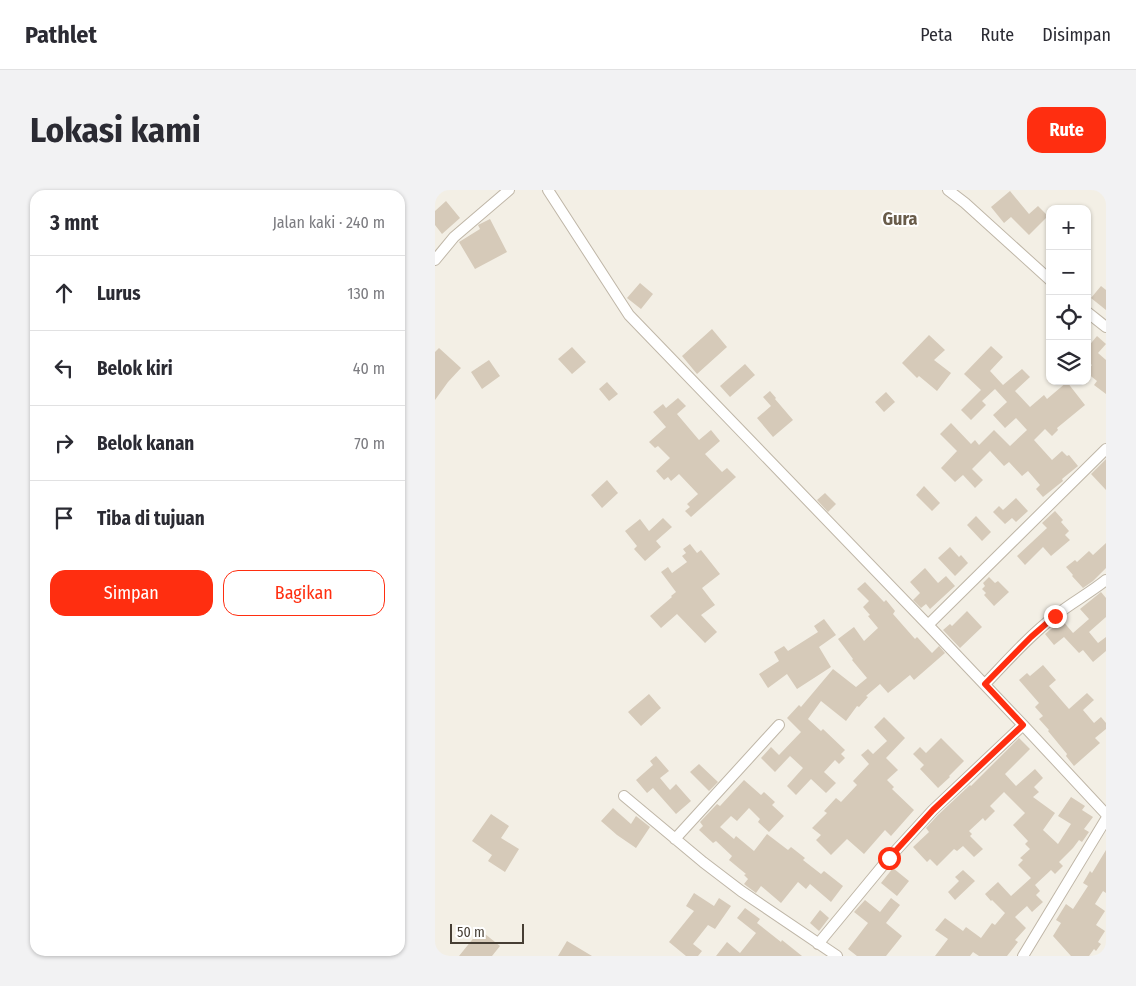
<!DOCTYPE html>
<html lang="id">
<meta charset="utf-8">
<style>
:root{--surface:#fff;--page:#f2f2f3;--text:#2b2b33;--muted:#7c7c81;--line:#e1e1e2;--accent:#ff2e10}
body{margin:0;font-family:"Fira Sans Condensed",sans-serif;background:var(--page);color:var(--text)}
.controls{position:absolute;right:15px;top:15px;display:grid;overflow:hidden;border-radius:10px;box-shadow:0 1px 4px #0004}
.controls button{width:45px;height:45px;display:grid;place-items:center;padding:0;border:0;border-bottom:1px solid var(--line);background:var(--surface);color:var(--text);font:25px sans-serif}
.scale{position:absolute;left:15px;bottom:12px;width:74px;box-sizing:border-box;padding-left:5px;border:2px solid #463e34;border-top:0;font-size:14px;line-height:18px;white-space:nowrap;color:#463e34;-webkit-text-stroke:4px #fff;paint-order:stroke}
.stop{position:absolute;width:15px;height:15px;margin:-11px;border:4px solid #ff2e10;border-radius:50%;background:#fff}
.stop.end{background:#ff2e10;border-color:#fff;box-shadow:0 1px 5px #0008}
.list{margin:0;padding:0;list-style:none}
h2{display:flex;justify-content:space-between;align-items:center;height:65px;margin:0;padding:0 20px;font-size:21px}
h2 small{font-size:16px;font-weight:400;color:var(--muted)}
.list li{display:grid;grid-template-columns:32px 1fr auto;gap:15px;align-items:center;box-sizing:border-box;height:75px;padding:0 20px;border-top:1px solid var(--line)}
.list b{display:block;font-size:19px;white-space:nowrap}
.list em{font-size:16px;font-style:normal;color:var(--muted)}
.actions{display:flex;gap:10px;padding:15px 20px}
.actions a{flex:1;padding:11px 0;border:1px solid var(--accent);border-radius:15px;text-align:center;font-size:18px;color:var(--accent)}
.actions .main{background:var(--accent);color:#fff}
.icon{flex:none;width:28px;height:28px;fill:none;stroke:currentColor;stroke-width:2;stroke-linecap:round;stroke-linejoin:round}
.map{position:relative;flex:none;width:671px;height:766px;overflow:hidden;border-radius:15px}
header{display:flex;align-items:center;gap:30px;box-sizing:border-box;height:70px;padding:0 25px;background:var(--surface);border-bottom:1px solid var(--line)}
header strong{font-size:24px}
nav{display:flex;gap:28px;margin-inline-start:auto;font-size:18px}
.intro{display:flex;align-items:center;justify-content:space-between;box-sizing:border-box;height:120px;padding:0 30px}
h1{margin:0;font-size:35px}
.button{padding:12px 22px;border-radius:15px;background:var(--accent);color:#fff;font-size:18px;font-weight:700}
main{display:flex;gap:30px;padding:0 30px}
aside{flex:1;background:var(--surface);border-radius:15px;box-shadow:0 1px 4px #0004}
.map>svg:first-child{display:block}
</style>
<header>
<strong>Pathlet</strong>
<nav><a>Peta</a><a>Rute</a><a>Disimpan</a></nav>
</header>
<div class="intro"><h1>Lokasi kami</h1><a class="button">Rute</a></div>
<main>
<aside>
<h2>3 mnt<small>Jalan kaki · 240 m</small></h2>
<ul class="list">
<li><svg class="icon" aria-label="ahead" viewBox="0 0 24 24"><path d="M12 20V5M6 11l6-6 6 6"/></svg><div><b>Lurus</b></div><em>130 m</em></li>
<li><svg class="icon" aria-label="left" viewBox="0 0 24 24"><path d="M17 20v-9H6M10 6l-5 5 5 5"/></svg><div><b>Belok kiri</b></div><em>40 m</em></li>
<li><svg class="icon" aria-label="right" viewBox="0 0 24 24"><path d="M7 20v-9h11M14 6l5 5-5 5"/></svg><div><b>Belok kanan</b></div><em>70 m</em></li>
<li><svg class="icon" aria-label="arrive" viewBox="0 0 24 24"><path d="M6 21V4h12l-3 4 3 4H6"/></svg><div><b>Tiba di tujuan</b></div></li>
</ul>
<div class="actions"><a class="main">Simpan</a><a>Bagikan</a></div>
</aside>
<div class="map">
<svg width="671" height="766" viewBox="0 0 671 766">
<rect width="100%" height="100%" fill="#f3efe5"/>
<!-- building -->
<path fill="#d6cab9" d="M575,1L594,24L603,16L613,26L594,45L576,27L569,33L556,17Z
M11,11L25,28L7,44L0,35V21Z
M55,29L72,62L40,79L24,52L45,39L43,35Z
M205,93L218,104L206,119L192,108Z
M666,96L671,100V120L656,108Z
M277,139L292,157L262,184L247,166Z
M494,145L510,160L499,170L516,183L502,201L484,186L482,188L467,173Z
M662,146L671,154L663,163L671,170V204L659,195L662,191L652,183V181L657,175L652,171V158Z
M556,156L568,167L555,181L568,195L587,179L595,187L580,201L595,217L609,205L612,209L632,192L650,215L622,238L623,240L617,246L610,239L599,250L617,270L627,261L632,266L634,265L643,276L627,289L628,291L608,307L601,299L605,295L593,281L587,286L574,272L569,276L555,261L537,279L548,290L540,298L528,285L520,292L506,278L522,261L505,244L516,233L536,254L540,250L544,255L559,240L575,256L592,240L581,228L570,238L558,225L572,212L560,199L547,211L551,215L536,230L526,220L546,200L529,184Z
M137,157L151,172L137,184L123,169Z
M4,158L26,178L13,192L0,210V162Z
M54,170L65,186L47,199L36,182Z
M310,174L320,185L295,207L285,196Z
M172,192L183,204L174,211L164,199Z
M335,201L341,208L340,209L358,230L338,247L322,228L336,216L328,207Z
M451,202L460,212L449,222L440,212Z
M243,208L251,216L242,224L264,250L276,240L285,251L270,264L287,282L292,278L301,287L256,327L250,321L255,317L252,314L263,304L244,284L236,291L233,287L229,290L221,281L235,268L223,256L220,258L214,252L231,237L218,222L228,214L231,218Z
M671,269V300L656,284Z
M172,290L183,303L167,318L156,305Z
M489,296L505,313L497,321L481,305Z
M390,303L401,314L393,322L382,310Z
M581,308L593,321L581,332L577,328L570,334L558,322L564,316L568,320Z
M620,321L628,330L626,332L634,341L630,345L635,350L616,366L608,357L590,375L582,366L612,338L607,333Z
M541,326L556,342L547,351L532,335Z
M228,328L237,337L221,351L226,357L210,371L199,359L202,356L190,341L205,329L214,341Z
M671,353V378L658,391L648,398L637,386L638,385L631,377L640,370L642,372L654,361L658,365Z
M255,354L262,363L266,360L285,384L267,398L280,415L266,425L282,442L270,453L242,424L226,438L215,426L237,407L236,406L241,402L226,382L233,377L237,383L252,372L247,366L251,363L248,359Z
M515,357L524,367L526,365L533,373L520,386L503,368Z
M490,378L503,393L511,386L520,396L495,419L491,414L486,418L478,410L485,403L475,392Z
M554,387L560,393L563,391L574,402L559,416L549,405L551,403L547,399L550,396L548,393Z
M430,392L449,412L451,410L460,421L458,424L480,449L482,447L497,463L504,456L510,463L479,490L475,485L453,503L445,494L431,506L433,507L424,517L422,516L411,531L386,511L373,529L386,541L388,539L410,560L406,564L410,568L404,574L400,570L389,582L401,593L391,603L376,589L361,605L352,596L368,578L355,566L340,582L326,568L336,557L344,565L366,542L352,528L364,515L366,517L398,479L421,497L432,488L417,470L418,469L403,449L419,437L429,451L443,438L433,426L435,425L428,417L434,411L422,399Z
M666,402L671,408V427L654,442L663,453L671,447V461L658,472L648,460L644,463L629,447L619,455L610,444L627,430L638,443L654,429L645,419Z
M532,421L547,437L525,458L508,440L515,434L517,436Z
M389,429L401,445L384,457L396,477L362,499L352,484L333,498L324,484L344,471L339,462L349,456L353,461L383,442L379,436Z
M608,475L621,490L614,496L634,519L652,503L659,510L648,520L659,533L666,527L671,533V539L660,548L665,553L639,576L631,566L632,564L613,541L614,540L604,529L608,526L600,517L604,513L584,490L592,483L595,486Z
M214,504L226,518L206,536L193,522Z
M449,527L470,548L451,568L463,580L452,590L459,597L457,599L479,620L456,646L450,640L429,664L412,649L396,665L381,650L386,645L377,638L392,623L389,621L401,608L406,612L422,595L418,591L434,574L426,565L433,559L438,564L452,551L439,537Z
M506,548L529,571L514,586L515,587L503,598L485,579L489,575L478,564L485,557L491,563Z
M584,548L595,559L570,584L581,596L600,579L608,588L599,597L604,602L598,607L620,623L608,640L623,654L636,634L623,626L636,607L650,616L647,620L658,627L649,639L654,642L647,652L644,650L638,658L624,672L628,676L620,684L616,680L600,695L605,701L601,705L608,712L597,722L592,716L580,727L591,738L580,750L583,752L572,766H544L538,762L535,766H500L513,749L500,740L510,728L528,741L531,737L546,748L557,733L560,735L570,723L557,710L556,711L550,704L563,692L576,706L596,688L583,675L588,670L585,668L595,659L590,654L593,651L578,635L590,623L569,602L555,616L560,621L550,631L548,628L534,641L537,644L535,646L548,659L539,667L528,656L522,661L519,659L502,676L495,669L492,672L478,657L494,642L491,638L503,625L535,595L536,596Z
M221,566L234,581L225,588L235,600L241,594L256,611L241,624L218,598L212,603L201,590L218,575L215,571Z
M264,574L283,592L274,601L255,582Z
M309,590L326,605L329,602L340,612L337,615L349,626L334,642L323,632L325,629L314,618L302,631L296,626L285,637L299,649L301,646L319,661L332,644L353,660L356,657L370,668L368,670L386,684L389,681L408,696L396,712L375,694L371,699L363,692L346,713L326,696L321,703L309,694L313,689L309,685L311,684L294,670L297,666L281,651L278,653L264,640L268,636L265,632L282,614L285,616Z
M178,618L196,634L201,626L215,637L201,658L182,645L166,631Z
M56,624L74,636L66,648L84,659L70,682L53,671L57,665L37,651Z
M671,660V703L668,701L660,714L670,721L661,735L670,741L663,752L666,754L661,761L659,759L654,766H636L618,746L626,733L621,730L631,714L638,719L653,696L648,693L655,681L657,683Z
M458,678L474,691L462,706L446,693Z
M528,680L540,691L520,710L513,702L524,691L520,687Z
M259,703L279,716L284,708L296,716L280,739L273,735L258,754L267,761L263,766H251L234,752L259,721L251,716Z
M456,708L465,715L451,733L467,746L451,766H422L413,759L433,733L419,722L430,710L445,722Z
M310,718L325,729L322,733L346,752L347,750L367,766H281L292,752L305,763L321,743L302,728Z
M385,720L394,728L384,741L375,733Z
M45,740L65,756L57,766H24Z
M132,751L157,766H123Z"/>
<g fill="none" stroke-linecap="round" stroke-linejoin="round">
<defs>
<path id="minor" d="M113,0L194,125L493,435L588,535L671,624
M513,0L530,13L615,90
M0,70L19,47L74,0
M652,122L671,137
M493,435L671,259
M550,494C572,471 594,446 620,426C636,413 655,403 671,390
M189,606L268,672L306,701L402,766
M240,649L344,535
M383,754L454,668L498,620L588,535
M588,766L671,629"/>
</defs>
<!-- minor casing -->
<use href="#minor" stroke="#bfb6a7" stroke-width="12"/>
<!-- minor -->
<use href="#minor" stroke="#fff" stroke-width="10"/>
</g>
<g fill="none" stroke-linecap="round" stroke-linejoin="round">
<!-- route -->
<path stroke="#ff2e10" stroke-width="6" d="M454,668L498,620L588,535L550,494L596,447L620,426"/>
</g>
<g text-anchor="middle" stroke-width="4" stroke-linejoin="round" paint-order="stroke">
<!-- quarter labels -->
<g font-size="18" font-weight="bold" fill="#695c4a" stroke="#fff">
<text x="465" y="35">Gura</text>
</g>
</g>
</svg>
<div class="controls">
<button>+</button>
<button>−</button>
<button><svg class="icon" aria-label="locate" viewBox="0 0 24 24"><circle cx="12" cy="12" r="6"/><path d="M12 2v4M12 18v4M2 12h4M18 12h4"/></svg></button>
<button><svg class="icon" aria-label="layers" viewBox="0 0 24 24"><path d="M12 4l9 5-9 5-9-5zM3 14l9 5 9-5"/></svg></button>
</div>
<div class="scale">50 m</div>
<div class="stop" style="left:454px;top:668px"></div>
<div class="stop end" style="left:620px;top:426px"></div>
</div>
</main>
